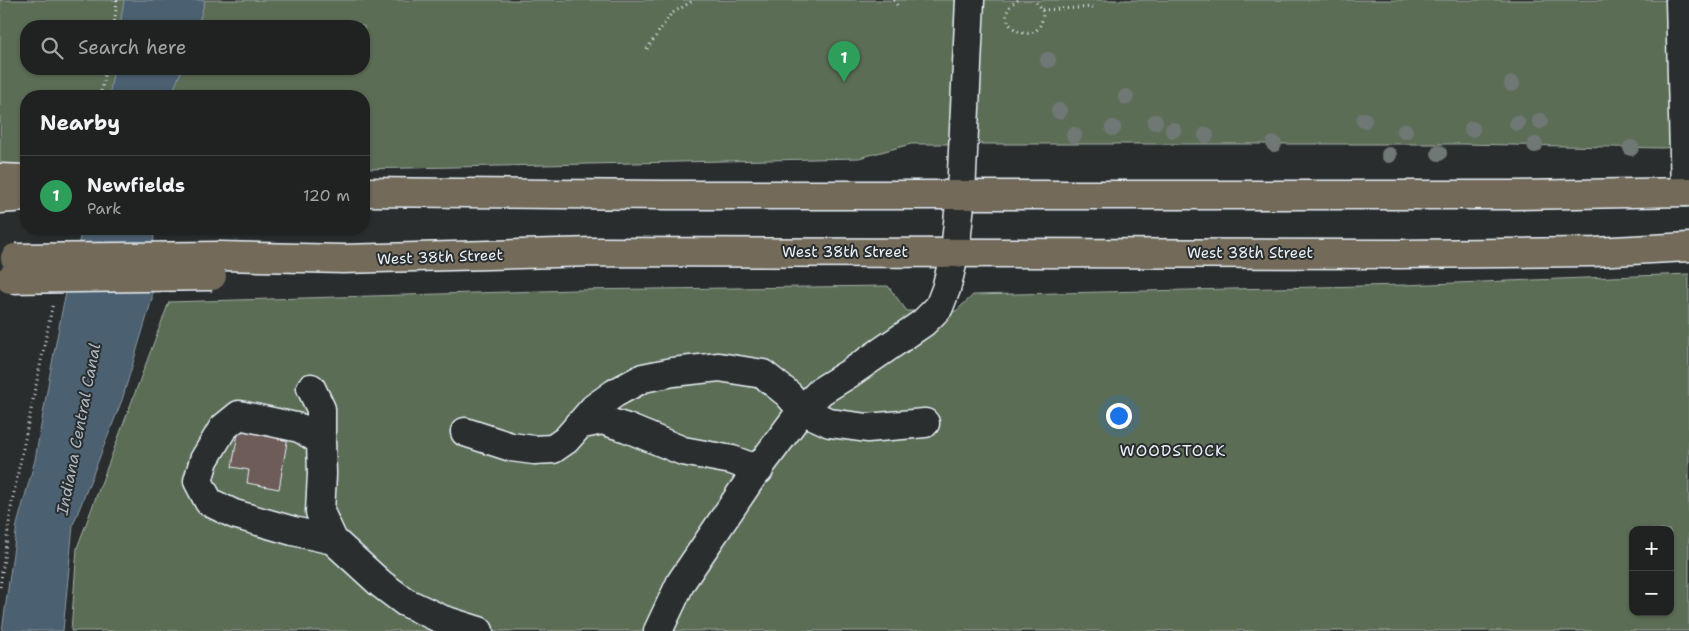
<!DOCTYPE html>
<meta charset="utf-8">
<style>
:root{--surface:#202222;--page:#2d2f2f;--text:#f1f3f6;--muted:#a2a4a5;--line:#3d3f40;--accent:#2563eb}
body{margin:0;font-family:"Shantell Sans",sans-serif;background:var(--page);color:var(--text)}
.controls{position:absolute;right:15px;bottom:15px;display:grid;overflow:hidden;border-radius:10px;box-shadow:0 1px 4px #0004}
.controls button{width:45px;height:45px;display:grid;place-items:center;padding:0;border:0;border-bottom:1px solid var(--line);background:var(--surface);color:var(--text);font:25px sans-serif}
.you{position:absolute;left:1118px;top:415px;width:18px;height:18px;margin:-12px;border:4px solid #fff;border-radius:50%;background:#1a73e8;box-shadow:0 0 0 8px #1a73e833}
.badge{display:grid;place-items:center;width:32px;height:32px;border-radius:50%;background:var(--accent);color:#fff;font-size:16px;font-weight:700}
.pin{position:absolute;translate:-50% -41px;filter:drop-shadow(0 1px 2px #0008)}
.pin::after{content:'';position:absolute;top:26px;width:18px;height:15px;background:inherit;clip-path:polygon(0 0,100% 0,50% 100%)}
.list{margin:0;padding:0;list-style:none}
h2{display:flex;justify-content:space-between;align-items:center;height:65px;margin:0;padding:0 20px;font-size:21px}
h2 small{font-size:16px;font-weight:400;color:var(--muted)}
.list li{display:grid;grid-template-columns:32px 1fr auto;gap:15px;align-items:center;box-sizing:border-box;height:80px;padding:0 20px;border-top:1px solid var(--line)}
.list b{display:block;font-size:19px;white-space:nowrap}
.list p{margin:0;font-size:16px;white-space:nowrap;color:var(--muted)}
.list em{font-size:16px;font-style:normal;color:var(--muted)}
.icon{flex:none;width:28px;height:28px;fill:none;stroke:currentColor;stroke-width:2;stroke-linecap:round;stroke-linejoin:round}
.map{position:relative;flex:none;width:1689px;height:631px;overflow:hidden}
.search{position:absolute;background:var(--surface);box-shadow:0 1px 4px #0004;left:20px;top:20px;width:350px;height:55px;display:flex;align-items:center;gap:12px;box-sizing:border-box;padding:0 18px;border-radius:20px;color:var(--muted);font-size:19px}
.panel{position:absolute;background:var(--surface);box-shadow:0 1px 4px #0004;left:20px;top:90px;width:350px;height:145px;border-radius:20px}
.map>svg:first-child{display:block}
</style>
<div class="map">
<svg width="1689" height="631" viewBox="0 0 1689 631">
<rect width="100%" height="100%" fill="#2a2d2e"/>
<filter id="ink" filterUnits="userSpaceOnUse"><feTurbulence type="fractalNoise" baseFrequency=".02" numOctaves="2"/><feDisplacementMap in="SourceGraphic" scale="10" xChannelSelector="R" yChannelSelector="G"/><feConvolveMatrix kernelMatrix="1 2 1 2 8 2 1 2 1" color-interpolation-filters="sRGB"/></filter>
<g filter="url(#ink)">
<!-- green -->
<path fill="#5c6d56" stroke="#a2afa7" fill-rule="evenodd" d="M0,0H1689V146L1662,148L1462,144H911L859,158L364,169V96H26V176L0,177ZM26,26H364V69H26Z
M1689,274V631H71L77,548L169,302L575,290L888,286L907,311H956L973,295L1404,285ZM1633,530H1670V612H1633Z"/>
<!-- water -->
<path fill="#4c606f" stroke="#8a9aa6" d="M124,0H205L198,26H120Z
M114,69H182L171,96H109Z
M82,229H154L152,299L122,400L73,525L63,631H2L17,525L35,460L50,374L63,306Z"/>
<!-- building -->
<path fill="#6e5c59" stroke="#e8f1f8" d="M239,428L288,436L279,489L247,483L249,470L232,467Z"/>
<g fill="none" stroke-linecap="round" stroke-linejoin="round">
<defs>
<path id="minor" d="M1680,0L1685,192
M311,388L321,409V441
M578,425L602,420L627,428L683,451L732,460L759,470
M465,432L511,447L534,450L553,449L566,440L594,408L615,393L643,378L673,372L719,367L763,374L788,394L802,410L830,423L867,428L925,423
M333,540L293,531L234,514L209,502L198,481L204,460L223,428L239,415L300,428L321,441L322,474L320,512L333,540L381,584L405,602L441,619L479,631
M658,631L681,582L752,477L802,410L821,391L850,373L923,323L939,307L946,289L955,252L961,194L970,0"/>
<path id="major" d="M0,178L26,179
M364,192L663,195H1511L1689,192
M0,199L26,197
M220,256L343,259L592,252L1399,254L1594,252L1689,247"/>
</defs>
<!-- minor casing -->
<use href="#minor" stroke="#e8f1f8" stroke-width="31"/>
<!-- major casing -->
<use href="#major" stroke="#e8f1f8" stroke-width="31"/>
<!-- path -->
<path stroke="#e8f1f8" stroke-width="3" stroke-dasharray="1 4" stroke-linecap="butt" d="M894,0L897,5
M1018,0C985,19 1034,52 1042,20C1045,11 1040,5 1033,0
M1042,10L1094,7
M114,26L117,0
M647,49L671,14L694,0
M100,96L106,69
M0,587L12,502L53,303"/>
<!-- minor -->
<use href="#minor" stroke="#2a2d2e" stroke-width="28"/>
<!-- major -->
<use href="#major" stroke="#736b5a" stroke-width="28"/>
<defs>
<path id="major-bridge" d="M15,258L220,256
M10,279L212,276"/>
</defs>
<!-- major-bridge casing -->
<use href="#major-bridge" stroke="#e8f1f8" stroke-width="31" stroke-linecap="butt"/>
<!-- major-bridge -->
<use href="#major-bridge" stroke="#736b5a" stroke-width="28"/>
</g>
<!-- trees -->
<g fill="#707875">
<circle cx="1048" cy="60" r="8"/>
<circle cx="1512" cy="84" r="8"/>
<circle cx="1126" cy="97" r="8"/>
<circle cx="1059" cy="111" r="8"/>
<circle cx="1364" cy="120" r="8"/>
<circle cx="1540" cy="121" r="8"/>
<circle cx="1155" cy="122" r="8"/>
<circle cx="1517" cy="123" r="8"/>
<circle cx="1113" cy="128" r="8"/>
<circle cx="1472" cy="129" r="8"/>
<circle cx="1173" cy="130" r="8"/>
<circle cx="1405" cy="131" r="8"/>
<circle cx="1074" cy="135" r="8"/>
<circle cx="1206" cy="135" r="8"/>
<circle cx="1274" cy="144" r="8"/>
<circle cx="1535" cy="145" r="8"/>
<circle cx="1631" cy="148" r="8"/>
<circle cx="1439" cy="153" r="8"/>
<circle cx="1389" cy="155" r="8"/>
</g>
</g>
<g text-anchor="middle" stroke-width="4" stroke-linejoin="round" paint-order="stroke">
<!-- street labels -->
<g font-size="15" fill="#e8f1f8" stroke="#2a2d2e">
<text x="845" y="257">West 38th Street</text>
<text x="1250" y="258">West 38th Street</text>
<text transform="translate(440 257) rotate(-2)" y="5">West 38th Street</text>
</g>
<!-- water labels -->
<g font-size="16" font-style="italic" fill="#aab7c1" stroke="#2a2d2e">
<text transform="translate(78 429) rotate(-79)" y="6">Indiana Central Canal</text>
</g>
<!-- neighbourhood labels -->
<g font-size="16" letter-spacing="1" fill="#e8f1f8" stroke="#2a2d2e">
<text x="1173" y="456">WOODSTOCK</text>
</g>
</g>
</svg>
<div class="controls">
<button>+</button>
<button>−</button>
</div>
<div class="you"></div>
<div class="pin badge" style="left:844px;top:82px;background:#2e9e5b">1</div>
<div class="search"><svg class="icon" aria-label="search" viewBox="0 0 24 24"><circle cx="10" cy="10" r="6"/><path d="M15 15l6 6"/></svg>Search here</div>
<section class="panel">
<h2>Nearby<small></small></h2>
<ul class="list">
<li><span class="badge" style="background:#2e9e5b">1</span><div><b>Newfields</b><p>Park</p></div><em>120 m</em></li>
</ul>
</section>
</div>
